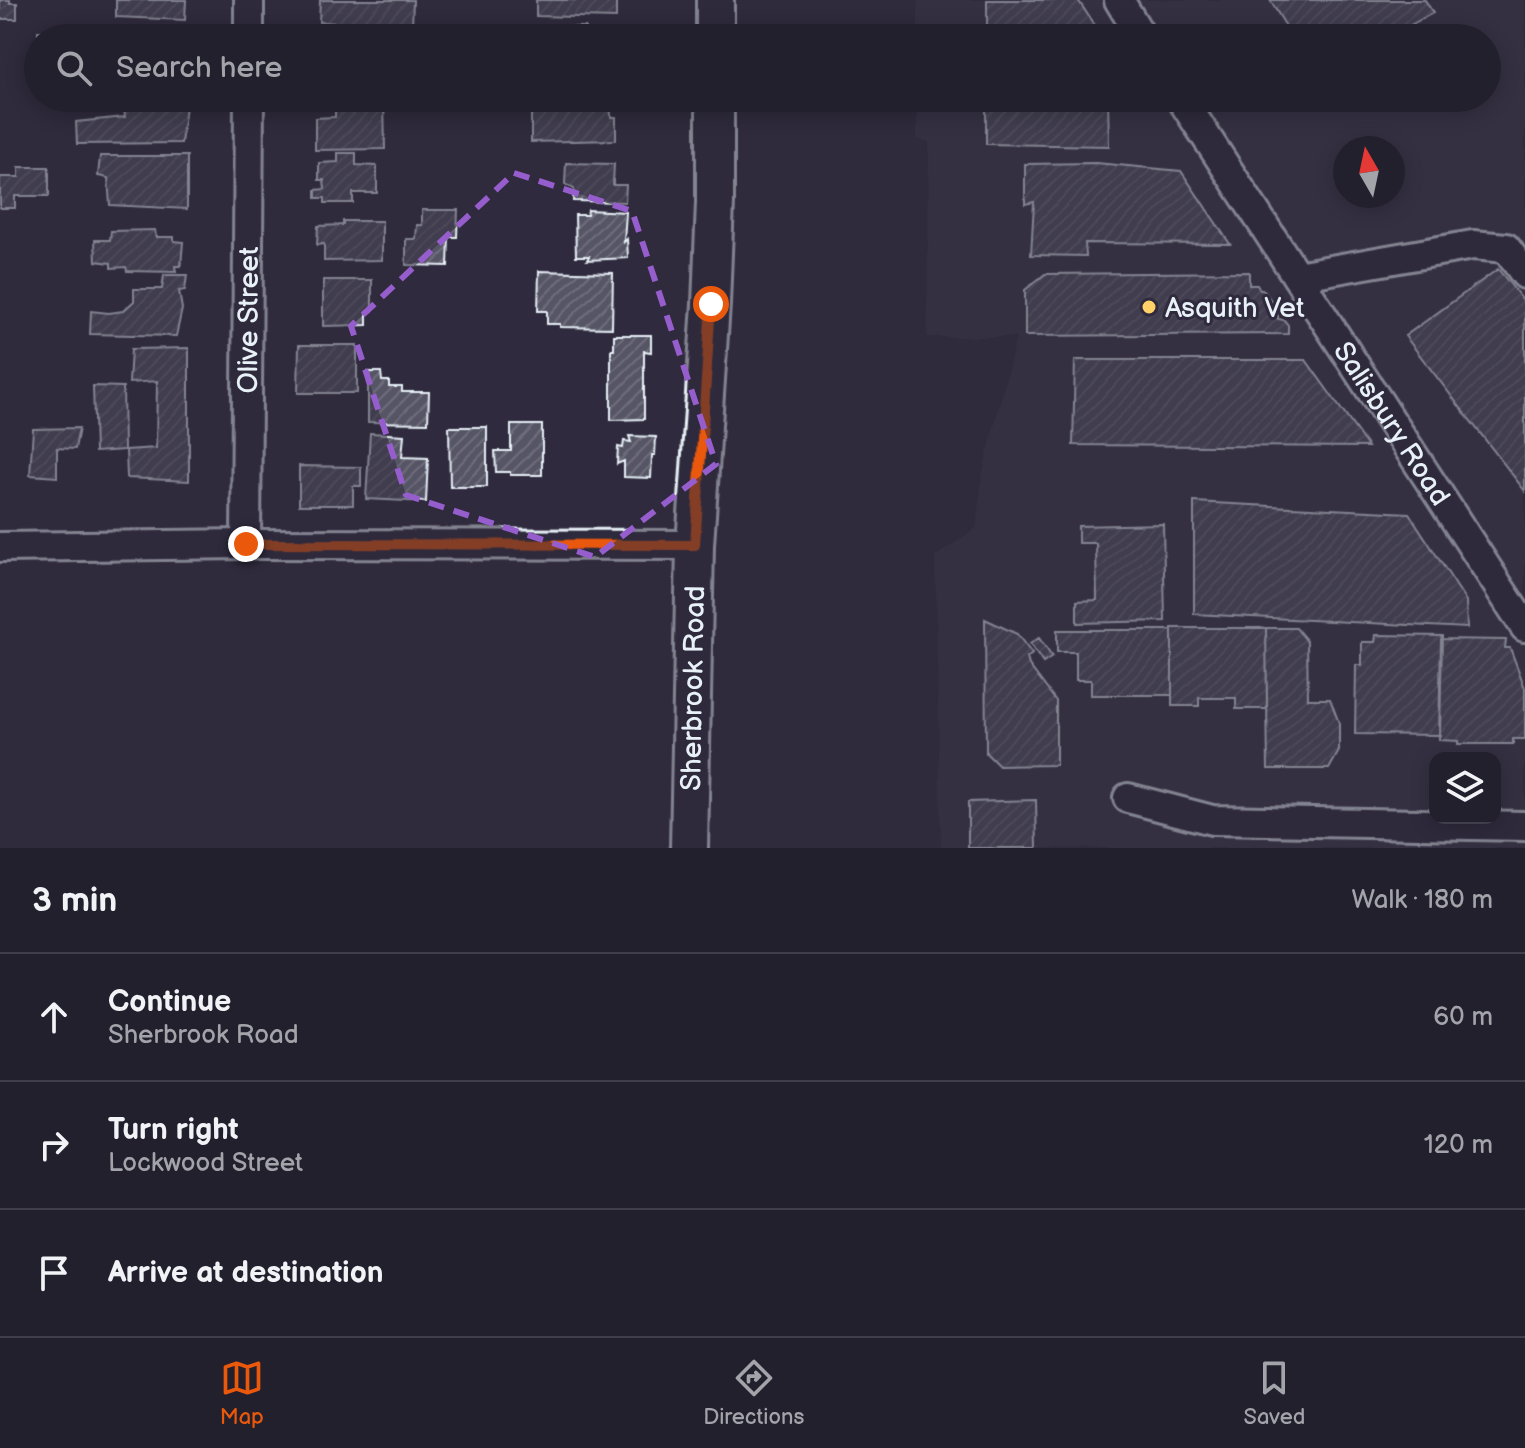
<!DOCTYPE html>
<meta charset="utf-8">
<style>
:root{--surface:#23202e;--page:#2b2836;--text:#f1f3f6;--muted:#a3a3aa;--line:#403e4a;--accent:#ea580c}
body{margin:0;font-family:"Balsamiq Sans",sans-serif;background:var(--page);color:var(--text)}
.controls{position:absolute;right:24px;bottom:24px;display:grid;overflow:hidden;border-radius:16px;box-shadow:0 4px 20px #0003}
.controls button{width:72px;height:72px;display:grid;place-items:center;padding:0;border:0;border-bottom:2px solid var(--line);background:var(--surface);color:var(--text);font:40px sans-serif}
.compass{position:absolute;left:1333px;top:136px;width:72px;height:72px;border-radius:50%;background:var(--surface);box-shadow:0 4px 20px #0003;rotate:351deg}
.stop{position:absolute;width:24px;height:24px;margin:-18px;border:6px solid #ea580c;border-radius:50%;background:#fff}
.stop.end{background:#ea580c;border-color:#fff;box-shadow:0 2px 8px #0008}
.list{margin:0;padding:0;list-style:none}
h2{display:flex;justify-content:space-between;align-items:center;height:104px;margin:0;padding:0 32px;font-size:34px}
h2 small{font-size:26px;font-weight:400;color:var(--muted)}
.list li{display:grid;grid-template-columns:52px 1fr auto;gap:24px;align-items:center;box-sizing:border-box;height:128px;padding:0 32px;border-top:2px solid var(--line)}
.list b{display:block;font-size:30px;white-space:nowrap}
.list p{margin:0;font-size:26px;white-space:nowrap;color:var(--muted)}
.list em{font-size:26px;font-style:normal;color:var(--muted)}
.icon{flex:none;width:44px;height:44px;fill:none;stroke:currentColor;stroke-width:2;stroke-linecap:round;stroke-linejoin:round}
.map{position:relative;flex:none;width:1525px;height:848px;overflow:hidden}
.search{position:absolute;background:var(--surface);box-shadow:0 4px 20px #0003;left:24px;right:24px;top:24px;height:88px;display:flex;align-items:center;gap:20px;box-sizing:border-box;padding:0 28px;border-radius:44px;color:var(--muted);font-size:30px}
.sheet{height:488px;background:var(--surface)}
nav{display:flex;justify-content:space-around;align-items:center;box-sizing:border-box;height:112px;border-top:2px solid var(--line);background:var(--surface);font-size:22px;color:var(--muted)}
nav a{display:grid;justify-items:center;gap:4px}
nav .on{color:var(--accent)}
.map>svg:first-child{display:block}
</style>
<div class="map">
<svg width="1525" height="848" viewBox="0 0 1525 848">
<defs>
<pattern id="building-hatch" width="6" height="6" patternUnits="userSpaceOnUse" patternTransform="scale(2)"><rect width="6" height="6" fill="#575565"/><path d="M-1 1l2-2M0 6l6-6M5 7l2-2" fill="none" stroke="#6f6e7c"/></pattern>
</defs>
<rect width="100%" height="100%" fill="#2f2a3d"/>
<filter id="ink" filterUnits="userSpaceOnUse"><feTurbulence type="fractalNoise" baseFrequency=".0125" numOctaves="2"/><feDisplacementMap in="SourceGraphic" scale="16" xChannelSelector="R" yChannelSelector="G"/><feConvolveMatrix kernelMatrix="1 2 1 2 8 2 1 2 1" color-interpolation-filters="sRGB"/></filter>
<g filter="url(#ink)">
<!-- built -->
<path fill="#3b3749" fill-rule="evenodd" d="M918,0H1525V848H941L935,557L976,528L982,476L1016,337H927L929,142L917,139V98H1487V38H918ZM1345,148H1393V196H1345ZM1435,758H1495V818H1435Z"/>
<!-- building -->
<path fill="url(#building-hatch)" stroke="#e8f1f8" stroke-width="2" d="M0,0H10V3H17V19H0Z
M116,0H186L185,20L116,17Z
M320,0H413L412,27L319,22Z
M536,0H616V18L536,16Z
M987,0H1078L1103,38H987Z
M1270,0H1425L1433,13L1387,38H1293Z
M557,27H585V38H557Z
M38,31L89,32V38H38Z
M301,98H384L385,149L315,150V118L335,117V105H324L323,102H301Z
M543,98H580V104H585V98H610L611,117H616V140L531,142V113H543Z
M986,98H1108L1109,146L986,144Z
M123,99H152L151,105L186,106L181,143L77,144L76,122L125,117Z
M338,153H356V165L377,166V193H353V203H325V198H316V190L325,189L324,180H319V163L338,162Z
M100,156H187V209L110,205L108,178L98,176Z
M566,163L614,164L613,185H626L625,202L573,201L574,189L565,184Z
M1096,163L1181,171L1230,244L1085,243L1086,256L1031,255L1034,202L1025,204V164Z
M19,167H49V196H15V208H0V177H19Z
M422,210H458L457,237H449L448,266L406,265V239H416L417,225H422Z
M588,210L626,212L624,242L627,239L628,258L587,260L589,256H576L575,215H587Z
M343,221H382V260L324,261V244L317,245L318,226L343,225Z
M155,230L156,237H174V241L183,242L181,266H175L176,272L127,271L126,267L111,268V263L96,261L95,240H110L111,231Z
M1498,269L1525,303V491L1405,336Z
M539,271L613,273L612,328L560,327V324H547V311H538Z
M1249,272V285H1257L1260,290H1263L1273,303L1272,311H1278V319L1284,320L1288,325V334L1025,336V290L1045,274Z
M164,275H187L185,290L179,291L182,309L176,336L90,334L91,311L109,313L123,311L134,301V289H162Z
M323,280H372V311L367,312V325L323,326Z
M614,335H651V352L644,351V419L611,420V350H614Z
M299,345H357V393H298Z
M189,348V481L127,478L126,450L156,448L157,381L129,383L131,349Z
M1075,360H1306L1368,447L1073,445Z
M368,372H381L382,381H389V387H402V392H429L428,423L368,422Z
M93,386L123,387L124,450L95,452Z
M511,425H542V475H510V472H496L495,451H511Z
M449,427H487V487H450Z
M79,428L75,449L57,448V477L30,475L33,429Z
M370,433L404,435L402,457L428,458L426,502L366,499Z
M629,436L656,437L655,455H652L651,478L624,477V461L617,464L618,447L623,448L624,441L631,442Z
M299,466L361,467V486H353V505H299Z
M1194,502L1409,513L1466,601L1467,628L1194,614Z
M1163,524L1165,621L1077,623V601L1097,600L1096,543H1078V526Z
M985,619L1017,634L1032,654L1027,658L1029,665L1056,701V765L999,766L986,753Z
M1172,628H1266L1267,709H1236V698H1199V706H1172Z
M1266,628H1296L1307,641L1308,699H1330L1339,723V751L1329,769H1268Z
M1057,630H1172V695H1091V680H1076V652H1057Z
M1376,635L1442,636L1440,735L1355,734L1356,665H1362V642H1375Z
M1039,638L1052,657L1043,663L1030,644Z
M1441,639L1506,640L1505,648H1510L1525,688V739H1513V744H1458V741L1439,740Z
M1036,800L1037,848H968V802Z"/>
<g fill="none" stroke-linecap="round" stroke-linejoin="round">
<defs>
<g id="minor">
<path d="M1119,0L1142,38"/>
<path d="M249,38V0"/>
<path id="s1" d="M1181,98L1525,627"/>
<path d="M1297,276L1473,245L1506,248L1525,274"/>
<path id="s2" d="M246,544L249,98"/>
<path d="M0,547L246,544L695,545"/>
<path d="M1128,798L1212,820L1525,826"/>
</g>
<g id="major">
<path d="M715,0V38"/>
<path id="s3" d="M689,848L695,545L711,304L715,202V98"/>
</g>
</defs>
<!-- minor casing -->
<use href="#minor" stroke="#e8f1f8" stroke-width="34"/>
<!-- major casing -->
<use href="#major" stroke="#e8f1f8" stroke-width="42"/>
<!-- minor -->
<use href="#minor" stroke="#2f2a3d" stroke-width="28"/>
<!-- major -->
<use href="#major" stroke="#2f2a3d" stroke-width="36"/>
</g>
</g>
<g fill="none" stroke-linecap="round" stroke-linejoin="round" filter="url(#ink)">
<!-- route -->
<path stroke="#ea580c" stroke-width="10" d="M246,544L695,545L711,304"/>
</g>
<!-- marked area -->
<path d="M0 0H1525V848H0ZM514,173L632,211L716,464L595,557L406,495L351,326Z" fill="#2f2a3d" fill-opacity=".55" fill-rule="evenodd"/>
<path fill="none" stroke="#965dcd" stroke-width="6" stroke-dasharray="16 10" stroke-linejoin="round" d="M514,173L632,211L716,464L595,557L406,495L351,326Z"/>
<!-- markers -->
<circle fill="#ffd166" stroke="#2f2a3d" stroke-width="3" cx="1149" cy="307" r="8"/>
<g text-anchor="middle" stroke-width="6" stroke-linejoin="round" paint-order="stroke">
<!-- poi labels -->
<g font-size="28" fill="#e8f1f8" stroke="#2f2a3d" text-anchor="start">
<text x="1165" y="317">Asquith Vet</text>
</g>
<!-- street labels -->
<g font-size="28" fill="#e8f1f8" stroke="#2f2a3d">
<text dy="10" stroke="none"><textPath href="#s2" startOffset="224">Olive Street</textPath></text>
<text dy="10" stroke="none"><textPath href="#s1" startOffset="388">Salisbury Road</textPath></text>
<text dy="10" stroke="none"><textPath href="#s3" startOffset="160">Sherbrook Road</textPath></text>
</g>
</g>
</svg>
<div class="controls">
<button><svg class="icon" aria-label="layers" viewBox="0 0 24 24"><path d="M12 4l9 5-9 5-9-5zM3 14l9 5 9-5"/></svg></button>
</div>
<svg class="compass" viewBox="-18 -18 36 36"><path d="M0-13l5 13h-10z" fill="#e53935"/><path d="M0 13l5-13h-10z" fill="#a3a3aa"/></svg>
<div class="stop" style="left:711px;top:304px"></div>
<div class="stop end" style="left:246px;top:544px"></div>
<div class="search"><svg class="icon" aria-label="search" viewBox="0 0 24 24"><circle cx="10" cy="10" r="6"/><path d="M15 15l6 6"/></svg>Search here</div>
</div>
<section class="sheet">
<h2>3 min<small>Walk · 180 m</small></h2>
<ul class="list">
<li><svg class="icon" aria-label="ahead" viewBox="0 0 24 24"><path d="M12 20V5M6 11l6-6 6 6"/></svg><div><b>Continue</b><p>Sherbrook Road</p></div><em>60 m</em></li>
<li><svg class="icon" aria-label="right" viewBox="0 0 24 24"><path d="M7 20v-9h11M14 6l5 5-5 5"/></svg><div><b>Turn right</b><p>Lockwood Street</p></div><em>120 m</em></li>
<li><svg class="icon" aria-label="arrive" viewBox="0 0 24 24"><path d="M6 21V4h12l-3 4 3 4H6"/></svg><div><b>Arrive at destination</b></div></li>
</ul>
</section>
<nav>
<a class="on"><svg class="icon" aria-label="map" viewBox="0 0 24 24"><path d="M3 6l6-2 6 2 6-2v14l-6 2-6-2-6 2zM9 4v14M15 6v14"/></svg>Map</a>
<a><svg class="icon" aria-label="directions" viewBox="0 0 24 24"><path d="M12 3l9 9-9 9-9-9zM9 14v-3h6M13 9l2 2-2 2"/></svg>Directions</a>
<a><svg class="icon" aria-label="saved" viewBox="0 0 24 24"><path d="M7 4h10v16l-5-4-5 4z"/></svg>Saved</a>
</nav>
